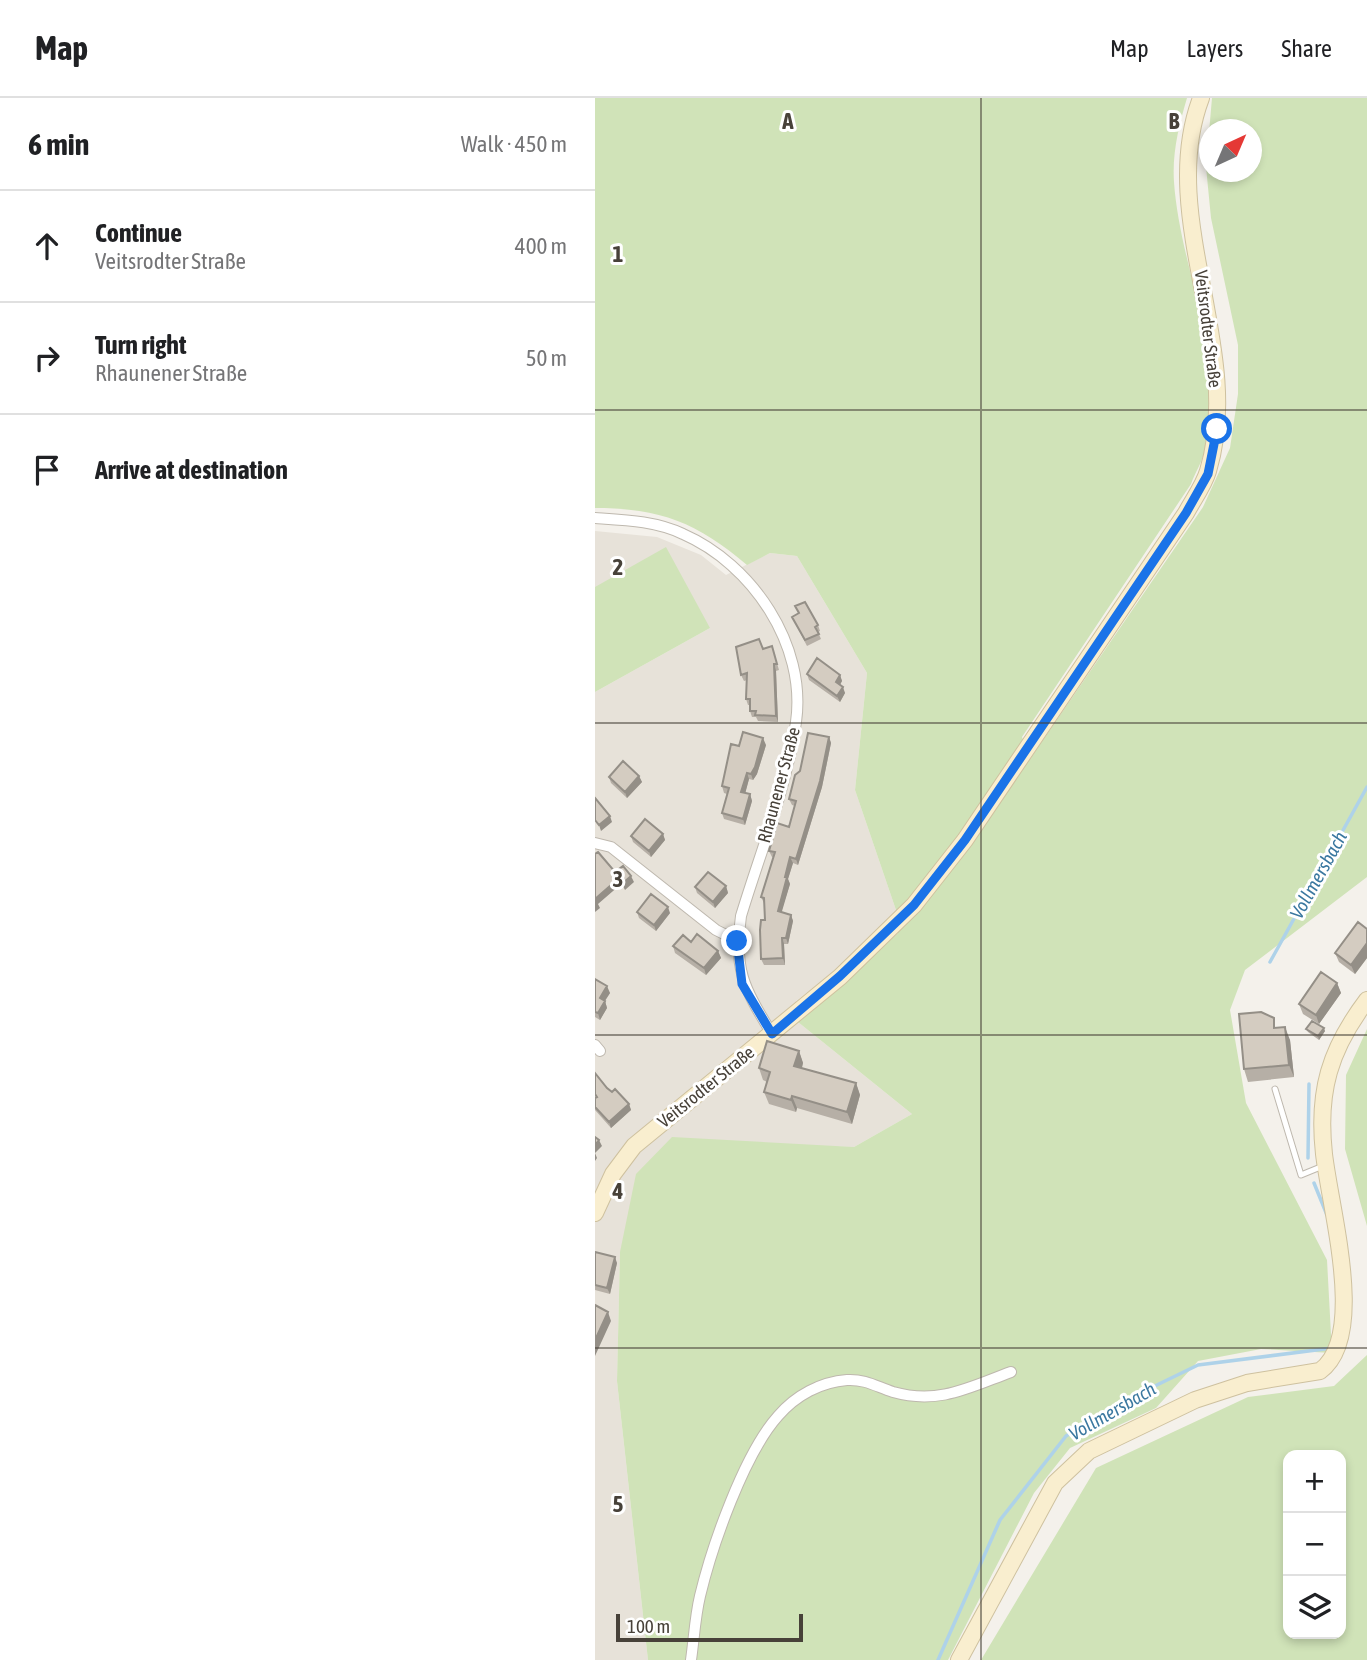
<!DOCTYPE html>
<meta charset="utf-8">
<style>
:root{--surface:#fff;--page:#f2f2f2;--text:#202124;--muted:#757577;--line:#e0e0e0}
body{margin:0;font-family:"Asap Condensed",sans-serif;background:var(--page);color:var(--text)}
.controls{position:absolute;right:21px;bottom:21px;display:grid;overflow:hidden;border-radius:14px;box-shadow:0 4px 10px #0003}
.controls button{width:63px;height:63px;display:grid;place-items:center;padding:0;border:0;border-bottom:2px solid var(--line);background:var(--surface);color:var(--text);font:35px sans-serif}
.compass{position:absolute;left:604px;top:21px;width:63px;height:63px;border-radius:50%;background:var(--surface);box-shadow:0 4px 10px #0003;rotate:44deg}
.scale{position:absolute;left:21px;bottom:18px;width:187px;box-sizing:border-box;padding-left:7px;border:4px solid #474139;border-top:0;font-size:19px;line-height:24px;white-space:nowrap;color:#474139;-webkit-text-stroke:5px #fff;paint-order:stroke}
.stop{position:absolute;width:21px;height:21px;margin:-16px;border:5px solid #1a73e8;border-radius:50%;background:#fff}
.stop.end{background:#1a73e8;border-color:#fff;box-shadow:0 2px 7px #0008}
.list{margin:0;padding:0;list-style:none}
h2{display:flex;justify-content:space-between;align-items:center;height:91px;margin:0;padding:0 28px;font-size:30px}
h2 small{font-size:23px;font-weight:400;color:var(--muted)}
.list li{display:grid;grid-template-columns:46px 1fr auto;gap:21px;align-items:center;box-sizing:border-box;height:112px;padding:0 28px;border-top:2px solid var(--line)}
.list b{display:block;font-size:26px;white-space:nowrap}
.list p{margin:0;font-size:23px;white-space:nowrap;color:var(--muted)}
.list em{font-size:23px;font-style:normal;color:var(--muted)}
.icon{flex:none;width:38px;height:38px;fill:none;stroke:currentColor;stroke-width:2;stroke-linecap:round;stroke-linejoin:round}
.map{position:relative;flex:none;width:772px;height:1562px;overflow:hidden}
header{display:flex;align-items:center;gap:42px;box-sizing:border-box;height:98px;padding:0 35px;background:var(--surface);border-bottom:2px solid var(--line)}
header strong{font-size:33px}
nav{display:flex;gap:38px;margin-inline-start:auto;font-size:24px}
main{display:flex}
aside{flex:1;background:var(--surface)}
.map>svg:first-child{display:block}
</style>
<header>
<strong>Map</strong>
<nav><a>Map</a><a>Layers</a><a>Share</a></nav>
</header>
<main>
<aside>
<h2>6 min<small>Walk · 450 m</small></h2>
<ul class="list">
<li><svg class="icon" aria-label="ahead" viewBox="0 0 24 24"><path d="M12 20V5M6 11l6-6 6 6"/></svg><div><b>Continue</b><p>Veitsrodter Straße</p></div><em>400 m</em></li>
<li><svg class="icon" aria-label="right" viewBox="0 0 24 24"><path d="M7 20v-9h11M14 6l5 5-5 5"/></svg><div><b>Turn right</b><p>Rhaunener Straße</p></div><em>50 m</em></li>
<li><svg class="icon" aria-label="arrive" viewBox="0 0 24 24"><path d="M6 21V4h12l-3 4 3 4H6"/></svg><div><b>Arrive at destination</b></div></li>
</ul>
</aside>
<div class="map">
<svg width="772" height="1562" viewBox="0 0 772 1562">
<rect width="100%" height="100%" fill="#f4f1eb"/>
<!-- residential -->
<path fill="#e7e2d9" d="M0,433L62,439L106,457L131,477L175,455L202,458L272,575L260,692L302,815L246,868L201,903L203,924L317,1016L259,1049L172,1047L25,1154L22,1283L53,1562H0V594L115,530L0,489Z"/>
<!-- green -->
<path fill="#d0e3b8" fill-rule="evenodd" d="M0,0H592C584,27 577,55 579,84C585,172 634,264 610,352C607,364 600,375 596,386L427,639L435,661L608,409L635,350L643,296V247L616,120L611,69L617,0H772V779L650,872L635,912L651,1005L732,1162L737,1255L666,1251L603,1263L561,1310L475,1350L439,1395L353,1562H53L22,1283L25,1154L41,1076L77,1039L259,1049L317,1016L203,924L303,835L302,815L260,692L272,575L202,458L175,455L152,467C103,425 65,410 0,410ZM614,32H656V74H614Z
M71,449L115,530L0,594V489Z
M772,931V1128L750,1051L751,977Z
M772,1257V1562H386L501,1370L653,1299L739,1288ZM693,1357H746V1536H693Z"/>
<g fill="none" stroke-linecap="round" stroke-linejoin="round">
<!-- stream -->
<path stroke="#aed2e9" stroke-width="3.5" d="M675,864L772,689
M713,1060L714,986
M719,1085L732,1117
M343,1562L405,1422L471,1338L531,1302L603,1267L737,1250"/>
<defs>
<path id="lane" d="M680,991L706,1077L728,1068"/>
<path id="street" d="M0,420C30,422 61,423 88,436C157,466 212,547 201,624C192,689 165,755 146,818C138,873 150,891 177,936
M0,745L16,749L121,832L143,843
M0,947L5,953
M96,1562C99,1541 100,1519 105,1498C117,1448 149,1356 183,1318C201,1297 226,1284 252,1282C271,1281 282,1289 298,1294C344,1307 375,1289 416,1274"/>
<path id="secondary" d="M0,1115L18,1076L39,1048L245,879L319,807L370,742L591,415C598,402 609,387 613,373C650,251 561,119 606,0
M364,1562L460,1385L494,1353L600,1302L652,1285L725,1273C772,1239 736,1115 729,1056C722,993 735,951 772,902"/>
</defs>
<!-- lane casing -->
<use href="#lane" stroke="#beb8ae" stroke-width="7"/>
<!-- street casing -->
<use href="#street" stroke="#beb8ae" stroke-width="12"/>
<!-- secondary casing -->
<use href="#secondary" stroke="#cec19f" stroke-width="18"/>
<!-- lane -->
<use href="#lane" stroke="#fff" stroke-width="5"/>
<!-- street -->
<use href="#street" stroke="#fff" stroke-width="10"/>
<!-- secondary -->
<use href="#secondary" stroke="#f9eecf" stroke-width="16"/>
</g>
<!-- wall -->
<path fill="#b6afa6" d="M200,508L223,527L225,533L223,534L226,541L212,548L197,519L203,515Z
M177,548L184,572L181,573L183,624L163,623L161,619H157L155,613V607H153L151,601L152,582L149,583L146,577L168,551Z
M212,576L245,577L247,583L245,587L250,595L245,604L214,582Z
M234,639L236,645L227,689L203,767L198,765L193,781L195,786L186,814L196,817L198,823L193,846H189L190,867H169L166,861L170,822L169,805L166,799L179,760L177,759L174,753L194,729L200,708L197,707L194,701L205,673Z
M171,647L162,676L158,682L154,681L150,695L155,696L157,703L150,727L129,721L127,715L132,696L129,695L127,688L144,648Z
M44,678L47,684L32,700L16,685L14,679Z
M68,736L70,742L56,759L38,744L36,738Z
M131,788L133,795L120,810L102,795L100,789Z
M42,814L75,815L61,833L44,820Z
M772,831V860L760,876L744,864L740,855Z
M96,844L123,853L126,860L111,877L80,855L78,848Z
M0,881L15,895L10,903L12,910L5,922L0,919Z
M742,885L746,895L724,926L708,916L704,906Z
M682,930L695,942L699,979L653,984L649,971Z
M711,931L730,933L724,942L713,934Z
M204,953L208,965L207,970L261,985L265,997L257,1026L202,1010L201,1014L174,1006L169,994L172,984L168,982L164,970Z
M0,975L12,990L34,1006L36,1012L16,1030L0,1012Z
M0,1154L22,1165L15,1196L0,1192Z"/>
<!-- shaded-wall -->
<path fill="#948f87" d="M179,566L181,573L183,624L181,618Z
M245,577L247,583L243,590L241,584Z
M248,589L250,595L245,604L242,598Z
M234,639L236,645L227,689L203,767L201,761Z
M168,640L171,647L162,676L158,682L156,676Z
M152,675L154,681L149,700L146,694Z
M44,678L47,684L32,700L30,694Z
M155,696L157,703L150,727L148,721Z
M15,718L17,724L6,733L4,727Z
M68,736L70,742L56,759L54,753Z
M195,759L198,765L193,781L195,786L185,820L183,813L190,779Z
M36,778L39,784L30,792L27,786Z
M23,781L25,787L3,806L5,810L0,814V801Z
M131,788L133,795L120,810L118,804Z
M73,809L75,815L61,833L59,827Z
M196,817L198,823L193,846L191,840Z
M187,840L189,846L190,867L188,860Z
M772,845V860L760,876L756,867Z
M123,853L126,860L111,877L109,870Z
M742,885L746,895L724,926L721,917Z
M12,888L15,895L7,907L5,900Z
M10,903L12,910L5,922L3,915Z
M690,929L695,942L699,979L694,967Z
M729,930L730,933L724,942L723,938Z
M204,953L208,965L204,980L199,968Z
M261,985L265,997L257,1026L252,1014Z
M197,998L202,1010L201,1014L196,1002Z
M34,1006L36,1012L16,1030L14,1024Z
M4,1042L7,1048L0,1055L2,1060L0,1063V1047Z
M20,1159L22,1165L15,1196L12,1190Z
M13,1214L16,1223L0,1258V1242Z"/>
<!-- building -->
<path fill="#d4ccc1" stroke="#948f87" stroke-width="2" d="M210,504L223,527L220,529L224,536L210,542L197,519L204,515L200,508Z
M164,541L168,551L177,548L182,566H179L181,618L160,617L161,613H155V601H151L152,575L146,577L141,549Z
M222,560L245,577L241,584L248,589L242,598L212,576Z
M148,634L168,640L160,669L156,676L152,675L146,694L155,696L148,721L127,715L134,690L127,688L136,646L144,648Z
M213,635L234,639L225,683L201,761L195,759L190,779H192L183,813L196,817L191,840H187L188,860L166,861L165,832L166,822H170L169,800L166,799L180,754L174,753L182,725L194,729L201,703L194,701L200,677L205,673Z
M28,663L44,678L30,694L14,679Z
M0,700L15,718L4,727L0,722Z
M50,721L68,736L54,753L36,738Z
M3,754L20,774L28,768L36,778L27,786L23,781L0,801V756Z
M113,774L131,788L118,804L100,789Z
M56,796L73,809L59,827L42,814Z
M763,824L772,831V845L756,867L740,855Z
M102,836L123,853L109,870L78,848L88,837L96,844Z
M726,874L742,885L721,917L704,906Z
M0,881L12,888L5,900L10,903L3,915L0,914Z
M666,914L679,920V930L690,929L694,967L649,971L644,916Z
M717,923L729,930L723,938L711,931Z
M172,943L204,953L199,968L261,985L252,1014L197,998L196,1002L169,994L175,974L164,970Z
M0,975L12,990L17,994L20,991L34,1006L14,1024L0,1009V1000L2,999L0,996Z
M0,1039L4,1042L0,1047Z
M0,1154L20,1159L12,1190L0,1187Z
M0,1207L13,1214L0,1242Z"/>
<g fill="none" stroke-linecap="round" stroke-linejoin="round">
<!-- route -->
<path stroke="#1a73e8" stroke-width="9" d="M142,843L147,886L177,936L245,878L319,807L370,742L591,415L613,376L622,331"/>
</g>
<!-- grid -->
<path fill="none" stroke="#474139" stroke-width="2" stroke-opacity="0.55" d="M386,0V1562M0,312H772M0,625H772M0,937H772M0,1250H772"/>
<g text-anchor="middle" stroke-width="6" stroke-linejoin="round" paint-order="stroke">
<!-- street labels -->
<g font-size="18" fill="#474139" stroke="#fff">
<text transform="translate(613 231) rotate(83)" y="6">Veitsrodter Straße</text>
<text transform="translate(184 687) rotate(-75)" y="6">Rhaunener Straße</text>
<text transform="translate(111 989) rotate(-39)" y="6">Veitsrodter Straße</text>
</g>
<!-- water labels -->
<g font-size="19" font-style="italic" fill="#3b78a0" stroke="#fff">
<text transform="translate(723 777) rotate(-61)" y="7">Vollmersbach</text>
<text transform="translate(517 1313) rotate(-30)" y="7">Vollmersbach</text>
</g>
</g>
<g font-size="23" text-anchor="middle" font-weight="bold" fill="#474139" stroke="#fff" stroke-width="6" stroke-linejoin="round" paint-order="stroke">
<text x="193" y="31">A</text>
<text x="579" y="31">B</text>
<text x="23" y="164">1</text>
<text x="23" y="477">2</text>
<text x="23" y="789">3</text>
<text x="23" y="1101">4</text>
<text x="23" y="1414">5</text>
</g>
</svg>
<div class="controls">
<button>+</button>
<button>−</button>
<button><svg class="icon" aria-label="layers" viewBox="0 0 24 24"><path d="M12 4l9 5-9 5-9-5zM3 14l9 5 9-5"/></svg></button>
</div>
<svg class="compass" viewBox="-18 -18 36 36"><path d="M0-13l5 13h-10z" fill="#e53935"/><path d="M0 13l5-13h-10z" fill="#757577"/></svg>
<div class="scale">100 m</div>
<div class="stop" style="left:622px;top:331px"></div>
<div class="stop end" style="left:142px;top:843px"></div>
</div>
</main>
